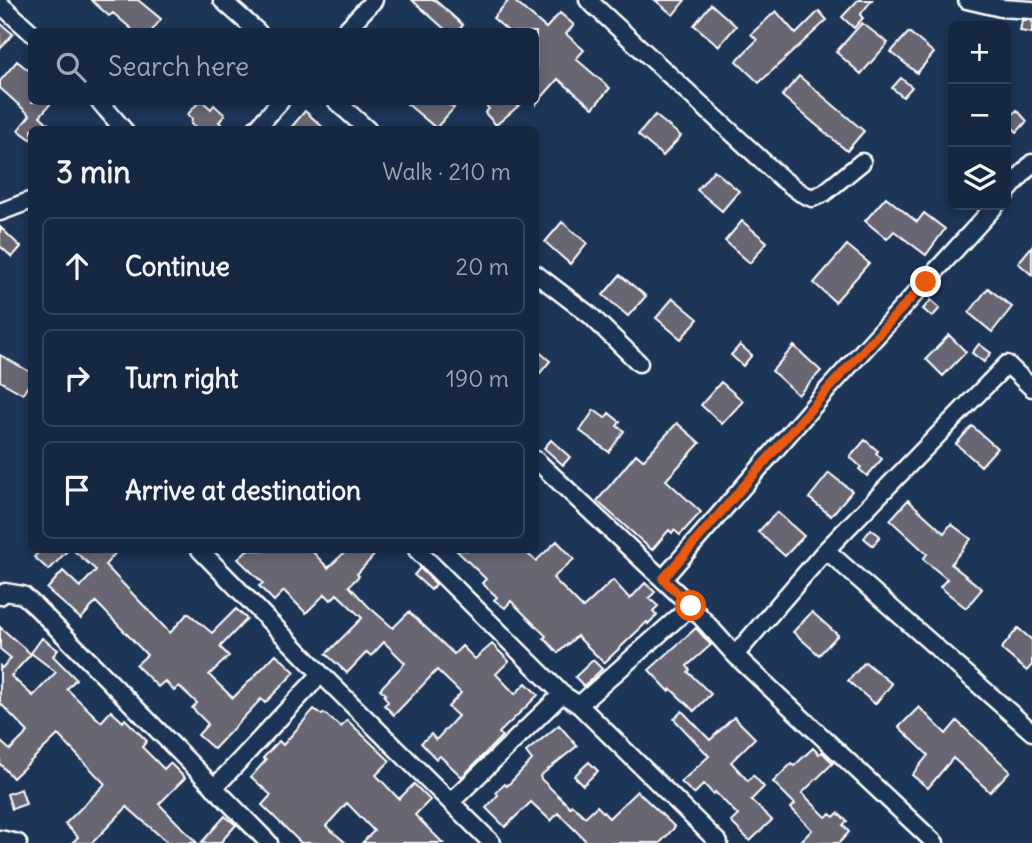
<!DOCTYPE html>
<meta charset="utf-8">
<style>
:root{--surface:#162841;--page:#23344c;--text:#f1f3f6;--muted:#9ea6b1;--line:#35445a}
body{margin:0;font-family:Delius,sans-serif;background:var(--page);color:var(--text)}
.controls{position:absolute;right:21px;top:21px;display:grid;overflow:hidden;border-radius:10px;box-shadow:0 4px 10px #0003}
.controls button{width:63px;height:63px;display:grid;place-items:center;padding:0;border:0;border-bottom:2px solid var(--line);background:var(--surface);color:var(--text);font:35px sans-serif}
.stop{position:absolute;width:21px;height:21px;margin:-16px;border:5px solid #ea580c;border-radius:50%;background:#fff}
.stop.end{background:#ea580c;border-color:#fff;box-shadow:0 2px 7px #0008}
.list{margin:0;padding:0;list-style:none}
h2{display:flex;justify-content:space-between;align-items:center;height:91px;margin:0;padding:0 28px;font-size:30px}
h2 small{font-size:23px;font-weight:400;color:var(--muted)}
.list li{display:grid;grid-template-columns:46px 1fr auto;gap:21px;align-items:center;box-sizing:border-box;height:98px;margin:0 14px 14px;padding:0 14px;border:2px solid var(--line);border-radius:10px}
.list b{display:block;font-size:26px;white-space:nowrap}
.list em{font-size:23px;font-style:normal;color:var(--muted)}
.icon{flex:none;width:38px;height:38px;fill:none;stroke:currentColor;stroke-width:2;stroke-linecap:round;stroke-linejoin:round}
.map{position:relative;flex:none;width:1032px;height:843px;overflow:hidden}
.search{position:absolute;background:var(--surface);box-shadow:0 4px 10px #0003;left:28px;top:28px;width:511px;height:77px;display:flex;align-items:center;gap:18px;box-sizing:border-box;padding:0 24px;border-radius:10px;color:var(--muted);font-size:26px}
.panel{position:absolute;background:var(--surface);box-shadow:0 4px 10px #0003;left:28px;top:126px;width:511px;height:427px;border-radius:10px}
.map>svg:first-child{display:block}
</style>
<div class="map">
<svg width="1032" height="843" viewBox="0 0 1032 843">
<rect width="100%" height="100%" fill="#1d3557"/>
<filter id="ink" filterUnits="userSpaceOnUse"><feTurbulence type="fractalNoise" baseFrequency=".0143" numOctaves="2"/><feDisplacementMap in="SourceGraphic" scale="14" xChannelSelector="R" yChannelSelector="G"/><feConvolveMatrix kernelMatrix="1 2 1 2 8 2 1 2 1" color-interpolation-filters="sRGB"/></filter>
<g filter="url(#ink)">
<!-- building -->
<path fill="#696673" stroke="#fff" stroke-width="2" d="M91,0H138L161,19L151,32H135L113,13L109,16Z
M412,0H435L463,25L457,32H448Z
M509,0H513L546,28L560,13L574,25L566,34L584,50L576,59L610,88L593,108L558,79L536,104V32H509L493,18Z
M655,0H685L673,15Z
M858,0H872L860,15L863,18L854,28L842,17Z
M711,4L736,26L719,46L694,25Z
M776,11L796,34L819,11L827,20L759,83L736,61L757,40L751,34Z
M1022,20H1032V33L1020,31Z
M0,23L13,34L0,49Z
M862,23L888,43L861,74L836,52Z
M909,32L934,53L917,73L891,52Z
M17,61L32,73V102H52L40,116L55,130H32V140L18,130L30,115L0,88V81Z
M799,76L864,131L847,151L782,96Z
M901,78L912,87L903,97L892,88Z
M199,102H203L211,109L214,105L225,115L219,122L228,130H198L191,124L192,119L187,115Z
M405,102H446L454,108L436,128Z
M483,102H523L496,125L485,113L489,109Z
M1017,110L1027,121L1017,132L1006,121Z
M305,111L326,130H289Z
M655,115L681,136L663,156L638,135Z
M714,170L739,191L722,211L697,190Z
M886,197L917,222L924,213L945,229L926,255L894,231L887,239L865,221Z
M742,221L767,242L750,263L725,241Z
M562,222L587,243L570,264L545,242Z
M0,227L21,247L12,257L0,246Z
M847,245L869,263L835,302L814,283Z
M1032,246V275L1018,263Z
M620,275L646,296L628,316L603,295Z
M988,288L1012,307L992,332L969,313Z
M673,298L698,319L681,339L656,318Z
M931,300L940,308L932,317L923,309Z
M949,335L966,352L943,376L926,359Z
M979,344L991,353L984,362L972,353Z
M740,345L752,355L743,366L731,355Z
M794,346L821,371L798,395L772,371Z
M536,349L550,361L536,378Z
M0,355L32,373V379L23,394L0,381Z
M721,382L743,401L722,424L701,405Z
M594,410L605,418L609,413L620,422L617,426L624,431L609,452L580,431Z
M677,423L700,443L666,480L701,512L680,535L674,530L672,533L669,530L652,550L597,501L636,454L643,460Z
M972,426L997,448L981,466L956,444Z
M551,440L570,457L563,465L544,448Z
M865,440L878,451L876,453L882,459L867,476L859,469L861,467L850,457Z
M829,473L852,491L831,516L809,498Z
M908,500L944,533L951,524L971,539L951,564L982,589L966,608L940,587L947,579L923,559L927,554L890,520Z
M777,512L804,536L785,556L758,532Z
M871,529L880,536L873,546L864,538Z
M557,541L574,559L553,578L583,608L613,580L630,599L645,583L655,592L649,598L658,606L653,611L657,615L648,624L647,622L604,663L577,636L558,653L544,638L546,636L511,601L505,608L494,600L497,597L482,583L486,579L456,550H523L536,561Z
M41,550H68L49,570L34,557Z
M73,550H118L105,565L170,633L188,613L212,633L236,609L247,619L220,647L229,656L209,675L233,698L276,654L295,672L265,703L261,699L214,749L198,735L208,724L192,708L197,703L179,686L174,691L165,681L158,687L136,665L147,655L96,602L81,619L47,589L63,571L80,587L96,570Z
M247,550H311L328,568L347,550H379L357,574L359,576L349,586L368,606L393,628L409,612L454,654L462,646L475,659L492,644L509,661L496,674L515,694L526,683L538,695L499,733L502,736L462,777L440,756L436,759L421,743L431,734L436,740L458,716L448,707L461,693L437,670L394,715L384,705L388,702L384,696L386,694L380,689L405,663L384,642L371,656L367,652L347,673L326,654L362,618L337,594L331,600L325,594L306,613L284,591L274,601L259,586L263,583L238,559Z
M420,568L436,584L431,590L414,575Z
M812,612L838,635L819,655L793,632Z
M0,627L31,654L11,676L33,696L56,672L31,653L42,638L58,650L53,656L76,679L67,689L101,722L111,711L123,722L125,719L147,741L142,747L164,769L170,763L185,778L159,804L197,843H168L127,807L92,843H72L78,837L65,824L105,784L58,735L13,778L0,764V741L10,750L28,732L0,703V666L2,668L11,658L0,649Z
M696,628L711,645L687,666L690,670L688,672L711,694L694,711L671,689L669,691L649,670Z
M1018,628L1032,640V665L1027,671L1001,649Z
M593,660L602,669L584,686L575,677Z
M865,662L892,684L875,704L848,681Z
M919,707L946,734L957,721L1010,771L990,792L953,758L928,788L912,775L928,755L899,727Z
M314,709L322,715L324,713L341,727L347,720L390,761L376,775L399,799L414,784L430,800L415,815L443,843H362L374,831L347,803L326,826L346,843H301L262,805L271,795L251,777L266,760L263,758L279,741L283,745Z
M682,711L710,740L734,717L755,738L731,762L748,781L753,775L764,787L751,800L772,820L750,841L731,822L738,815L715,792L713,794L704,784L694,794L681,782L709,756L674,719Z
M559,725L577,746L540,776L541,779L570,807L572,805L585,817L597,806L609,818L637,791L675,827L660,843H588L558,813L551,821L531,802L505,827L486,808L498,795L496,792L505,784L507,786L532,760L526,752Z
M813,748L819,754L822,752L833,763L802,793L826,817L830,814L834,817L838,813L847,821L843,825L849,832L839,843H799L812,830L791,808L795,804L773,782L791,764L794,766Z
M589,762L598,771L583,785L574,776Z
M21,789L26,804L12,809L7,794Z
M225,816L236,825L220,843H201Z"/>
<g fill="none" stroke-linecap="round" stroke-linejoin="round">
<defs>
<path id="street" d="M222,0L258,32
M588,0L781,178L801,193L812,198L824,193L862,162
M967,0L1001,8L1032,10
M0,4L32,33
M344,32L374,0
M100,102L124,130
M337,102L368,130
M255,130L280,102
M1006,193L1032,163
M0,212L32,200
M536,274L591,316L639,363
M536,460L691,606L735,655L935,843
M200,550L321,674L492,843
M417,550L562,694L579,705L719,843
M826,550L1032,732
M663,579L829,388L996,205
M0,596L5,592L23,595L35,606L269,843
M735,655L826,550L1007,364L1032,388
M579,705L691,606
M214,788L321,674
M451,802L562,694
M0,839L18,843"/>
</defs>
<!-- street casing -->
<use href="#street" stroke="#fff" stroke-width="21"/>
<!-- street -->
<use href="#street" stroke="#1d3557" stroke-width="16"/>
</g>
</g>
<g fill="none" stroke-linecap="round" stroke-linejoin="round" filter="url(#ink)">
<!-- route -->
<path stroke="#ea580c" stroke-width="9" d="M691,606L663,579L829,388L926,282"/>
</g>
</svg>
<div class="controls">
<button>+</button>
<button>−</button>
<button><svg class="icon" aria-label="layers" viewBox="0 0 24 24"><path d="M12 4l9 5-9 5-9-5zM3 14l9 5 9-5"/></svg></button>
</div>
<div class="stop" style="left:691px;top:606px"></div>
<div class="stop end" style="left:926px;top:282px"></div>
<div class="search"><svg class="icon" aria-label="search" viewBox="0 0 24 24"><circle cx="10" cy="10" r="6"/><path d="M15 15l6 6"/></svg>Search here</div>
<section class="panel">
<h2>3 min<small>Walk · 210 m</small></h2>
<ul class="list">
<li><svg class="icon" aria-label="ahead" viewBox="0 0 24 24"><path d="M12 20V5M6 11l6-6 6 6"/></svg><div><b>Continue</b></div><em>20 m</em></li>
<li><svg class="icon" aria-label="right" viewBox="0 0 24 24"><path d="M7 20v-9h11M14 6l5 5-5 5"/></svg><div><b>Turn right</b></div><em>190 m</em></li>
<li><svg class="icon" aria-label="arrive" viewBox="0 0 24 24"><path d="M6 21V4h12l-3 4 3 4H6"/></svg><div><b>Arrive at destination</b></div></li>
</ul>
</section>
</div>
